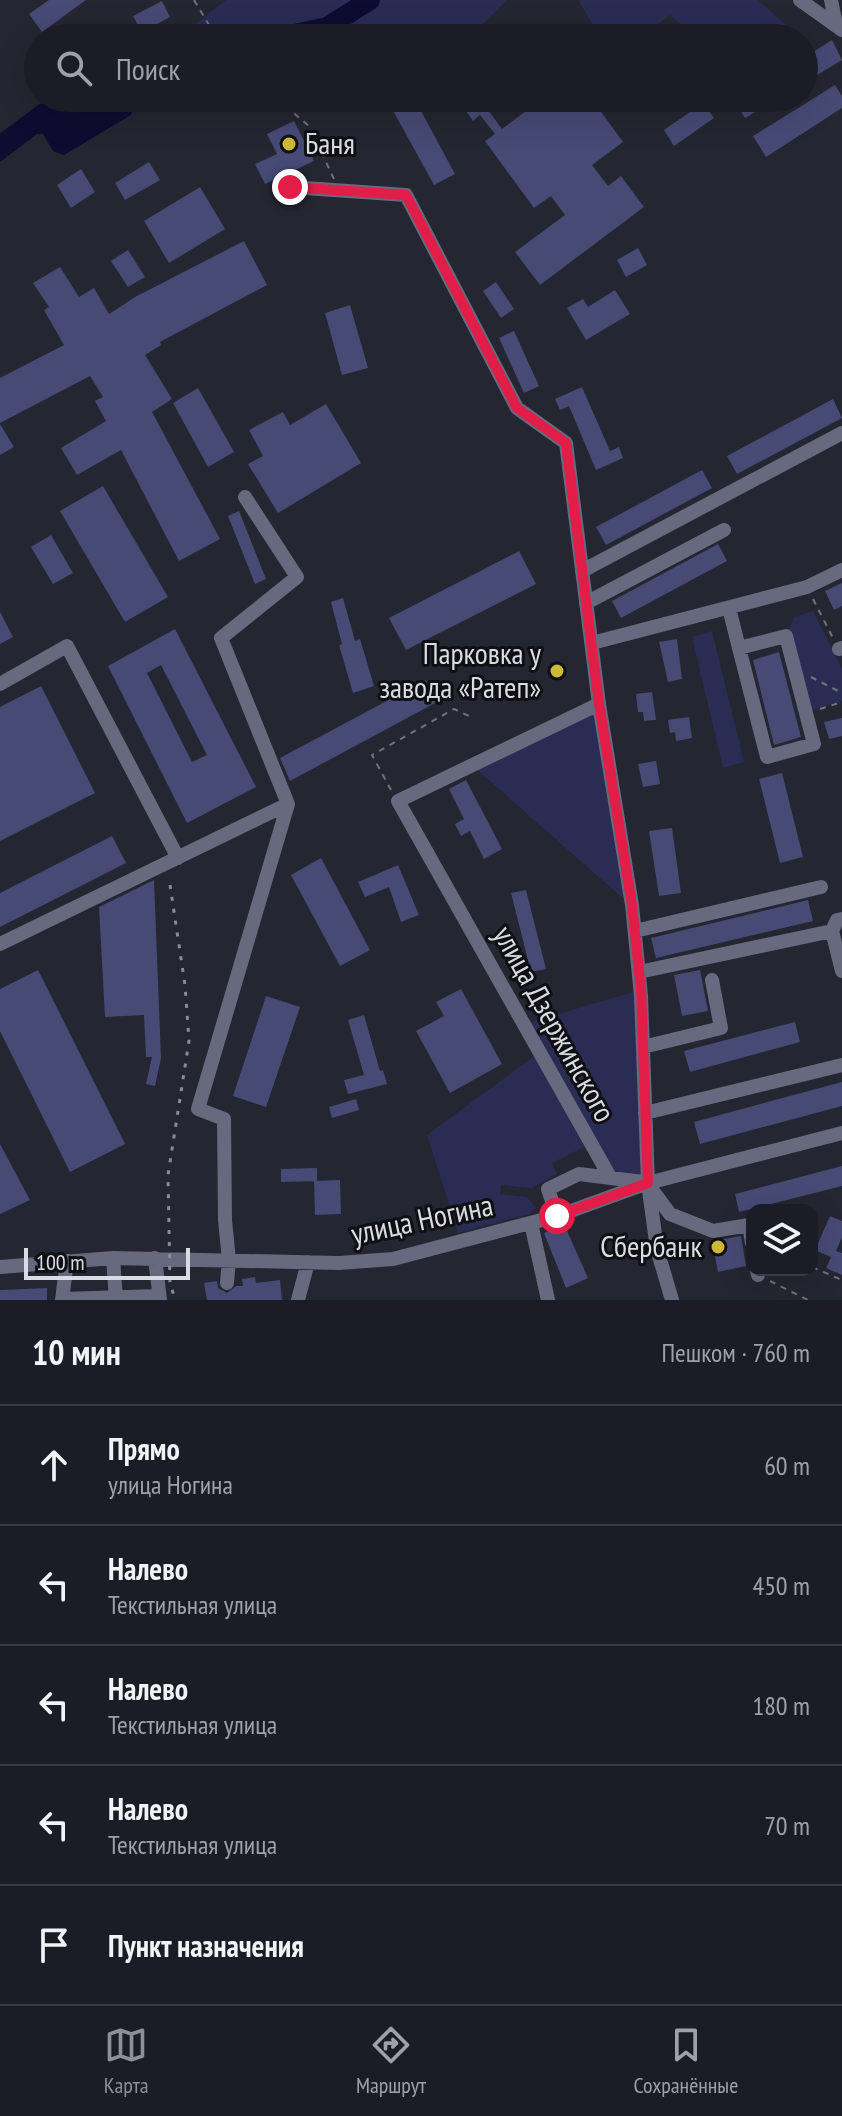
<!DOCTYPE html>
<html lang="ru">
<meta charset="utf-8">
<style>
:root{--surface:#1b1c25;--page:#282932;--text:#f1f3f6;--muted:#a0a1a7;--line:#393a42;--accent:#8c9099}
body{margin:0;font-family:"PT Sans Narrow",sans-serif;background:var(--page);color:var(--text)}
.controls{position:absolute;right:24px;bottom:24px;display:grid;overflow:hidden;border-radius:16px;box-shadow:0 8px 32px #0002}
.controls button{width:72px;height:72px;display:grid;place-items:center;padding:0;border:0;border-bottom:2px solid var(--line);background:var(--surface);color:var(--text);font:40px sans-serif}
.scale{position:absolute;left:24px;bottom:20px;width:166px;box-sizing:border-box;padding-left:8px;border:4px solid #dadbe3;border-top:0;font-size:22px;line-height:28px;white-space:nowrap;color:#dadbe3;-webkit-text-stroke:6px #0f0f14;paint-order:stroke}
.stop{position:absolute;width:24px;height:24px;margin:-18px;border:6px solid #e11d48;border-radius:50%;background:#fff}
.stop.end{background:#e11d48;border-color:#fff;box-shadow:0 2px 8px #0008}
.list{margin:0;padding:0;list-style:none}
h2{display:flex;justify-content:space-between;align-items:center;height:104px;margin:0;padding:0 32px;font-size:34px}
h2 small{font-size:26px;font-weight:400;color:var(--muted)}
.list li{display:grid;grid-template-columns:52px 1fr auto;gap:24px;align-items:center;box-sizing:border-box;height:120px;padding:0 32px;border-top:2px solid var(--line)}
.list b{display:block;font-size:30px;white-space:nowrap}
.list p{margin:0;font-size:26px;white-space:nowrap;color:var(--muted)}
.list em{font-size:26px;font-style:normal;color:var(--muted)}
.icon{flex:none;width:44px;height:44px;fill:none;stroke:currentColor;stroke-width:2;stroke-linecap:round;stroke-linejoin:round}
.map{position:relative;flex:none;width:842px;height:1300px;overflow:hidden}
.search{position:absolute;background:var(--surface);box-shadow:0 8px 32px #0002;left:24px;right:24px;top:24px;height:88px;display:flex;align-items:center;gap:20px;box-sizing:border-box;padding:0 28px;border-radius:44px;color:var(--muted);font-size:30px}
.sheet{height:704px;background:var(--surface)}
nav{display:flex;justify-content:space-around;align-items:center;box-sizing:border-box;height:112px;border-top:2px solid var(--line);background:var(--surface);font-size:22px;color:var(--muted)}
nav a{display:grid;justify-items:center;gap:4px}
nav .on{color:var(--accent)}
.map>svg:first-child{display:block}
</style>
<div class="map">
<svg width="842" height="1300" viewBox="0 0 842 1300">
<rect width="100%" height="100%" fill="#242631"/>
<!-- green -->
<path fill="#2b2c53" d="M226,0H507L482,25L447,38H203L195,24Z
M578,0H758L797,35L794,38H697L670,15L640,38H601Z
M813,611L842,669V701L807,712L787,635L794,617Z
M712,631L744,762L723,768L692,637Z
M598,709L628,903L474,767Z
M640,990L646,1187L613,1176L528,1023Z
M537,1054L586,1146L552,1163L557,1174L532,1188L501,1185L500,1194L527,1197L536,1208L529,1214L458,1233L427,1135Z"/>
<!-- water -->
<path fill="#0e0c31" d="M70,98H127L133,107L131,115L64,155L53,151L43,134H37L0,162V146L44,113Z"/>
<g fill="none" stroke-linecap="round" stroke-linejoin="round">
<!-- river -->
<path stroke="#0e0c31" stroke-width="20" d="M276,38L327,27L370,0
M0,146L44,113L61,110"/>
</g>
<!-- building -->
<path fill="#474a75" fill-rule="evenodd" d="M49,0H86L42,32L29,14Z
M162,1L170,17L142,32L133,16Z
M832,40L842,60L804,83V58Z
M835,85L842,96V108L766,157L753,136Z
M408,98H414L455,174L434,185L391,107Z
M457,98H493L497,104L488,110L502,129L543,98H591L623,142L592,165L608,186L621,176L644,207L540,285L515,252L565,215L551,196L534,208L485,141L495,134L480,115L473,121Z
M733,98H779L745,118Z
M703,103L714,118L674,146L664,130Z
M294,121L314,161L265,184L255,164L277,154L267,134Z
M149,162L160,180L125,200L115,183Z
M81,169L95,192L71,208L57,185Z
M200,187L225,229L169,263L144,221Z
M244,241L267,285L160,342L161,345L145,355L172,399L152,412L220,539L179,561L121,450L77,475L61,448L106,421L95,401L103,397L90,376L0,423V378L64,345L44,310L49,307L33,283L60,267L79,297L94,288L109,314L135,297Z
M638,248L647,265L626,277L617,260Z
M128,250L145,277L128,287L111,261Z
M496,282L514,309L501,318L483,291Z
M615,290L630,314L586,340L567,308L583,299L588,307Z
M350,305L368,368L342,375L325,313Z
M514,331L539,386L524,393L499,338Z
M582,387L610,451L619,447L623,458L596,470L569,406L560,410L555,399Z
M198,388L234,452L208,467L173,403Z
M833,399L842,418L737,474L727,456Z
M326,404L361,463L278,513L248,464L263,456L249,430L283,412L290,425Z
M0,424L14,447L0,455Z
M702,470L712,488L606,545L596,527Z
M103,486L168,597L125,622L60,511Z
M239,511L266,579L255,584L228,516Z
M51,535L73,573L53,584L31,547Z
M718,544L727,561L621,618L612,601Z
M519,551L536,584L406,650L389,618Z
M842,583V606L834,610L825,591Z
M343,598L355,641L360,639L374,686L353,693L339,645L342,644L331,602Z
M0,612L13,637L0,644Z
M175,629L256,787L187,823L108,666ZM161,665L207,755L192,762L147,673Z
M677,639L682,679L668,682L659,642Z
M779,652L801,737L774,745L753,660Z
M426,680L437,702L290,781L280,758Z
M41,686L95,793L0,841V707Z
M652,692L656,720L644,721L643,712H638L636,694Z
M689,717L692,738L676,741L675,732L670,733L668,720Z
M842,718V736L829,739L824,722Z
M656,761L660,784L643,787L638,764Z
M782,773L803,857L780,863L759,779Z
M466,780L502,849L484,859L470,831L461,836L455,824L464,819L449,789Z
M672,828L681,893L659,896L649,831Z
M112,836L126,863L0,927V893Z
M321,858L370,950L340,966L291,875Z
M398,865L419,915L401,922L389,887L365,897L358,882Z
M154,880L161,1058L155,1086L146,1084L152,1057H146L144,1015L105,1017L99,907Z
M526,890L546,969L531,972L511,893Z
M808,900L813,921L656,958L651,938Z
M38,970L125,1144L70,1172L0,1031V989Z
M700,970L708,1011L682,1016L674,975Z
M461,989L502,1064L450,1093L416,1031L444,1016L436,1002Z
M266,996L300,1007L266,1107L233,1096Z
M364,1015L380,1071L383,1070L387,1084L348,1094L344,1080L364,1075L348,1020Z
M795,1022L800,1042L690,1072L684,1051Z
M842,1082V1106L700,1144L694,1122Z
M356,1099L359,1110L332,1118L329,1107Z
M0,1144L30,1200L0,1214Z
M842,1166V1186L739,1212L735,1194Z
M317,1168V1181L281,1182V1169Z
M340,1180L341,1214L315,1215L314,1181Z
M830,1216L842,1221V1237L836,1251L842,1253V1275L826,1268L831,1257L815,1250Z
M558,1227L561,1233L567,1231L588,1278L566,1288L544,1233Z
M741,1236L746,1266L718,1272L712,1241Z
M255,1277L256,1283L280,1280L282,1300H207L204,1283L217,1281L218,1288L227,1293L236,1286H243L242,1279Z
M47,1288V1300H0V1290Z"/>
<g fill="none" stroke-linecap="round" stroke-linejoin="round">
<!-- path -->
<path stroke="#71727c" stroke-width="2" stroke-dasharray="6 6" stroke-linecap="butt" d="M194,0L217,38
M276,98L309,126L334,179
M813,599L834,640
M811,677L842,693
M820,709L842,702
M391,790L372,755L454,709L469,716
M812,1267L842,1280
M770,1281L808,1300"/>
<!-- minor -->
<path stroke="#67697e" stroke-width="14" d="M800,0L842,30
M831,0L836,25
M290,187L406,195L517,408L566,443L599,704L632,905L641,996L648,1183L657,1249L672,1300
M245,497L297,577L221,638L288,804
M582,571L842,433
M586,603L724,530
M729,608L739,648
M786,636L814,744L767,757L739,648Z
M592,643L807,587L842,570
M839,649L842,648
M0,684L67,646L178,858
M599,704L398,801L610,1177
M842,919L837,920L832,931L842,971
M635,931L821,887
M0,944L288,804L198,1109L224,1119L225,1220L229,1260L227,1283
M639,972L832,931
M643,1047L721,1028L712,980
M645,1113L842,1065
M650,1187L670,1214L713,1231L749,1225L752,1243
M557,1216L548,1189L579,1174L643,1182
M531,1223L548,1300
M113,1258L116,1300
M155,1258L160,1300
M0,1267L113,1258L339,1263L393,1259L557,1216L648,1183L842,1133
M757,1270L758,1275
M62,1299L158,1296
M62,1300L67,1261
M298,1300L308,1262"/>
<!-- rail -->
<path stroke="#8a8c95" stroke-width="3" stroke-dasharray="4 8" stroke-linecap="butt" d="M170,885L185,985L189,1041L168,1175L170,1282L175,1300"/>
</g>
<g fill="none" stroke-linecap="round" stroke-linejoin="round">
<!-- route -->
<path stroke="#e11d48" stroke-width="10" d="M290,187L406,195L517,408L566,443L599,704L632,905L641,990L648,1183L557,1216"/>
</g>
<!-- markers -->
<g fill="#cdb938" stroke="#0f0f14" stroke-width="3">
<circle cx="289" cy="144" r="8"/>
<circle cx="557" cy="671" r="8"/>
<circle cx="718" cy="1247" r="8"/>
</g>
<g text-anchor="middle" stroke-width="6" stroke-linejoin="round" paint-order="stroke">
<!-- poi labels -->
<g font-size="30" fill="#dadbe3" stroke="#0f0f14" text-anchor="end">
<text x="305" y="154" text-anchor="start">Баня</text>
<text x="541" y="664">Парковка у<tspan x="541" dy="34">завода «Ратеп»</tspan></text>
<text x="702" y="1257">Сбербанк</text>
</g>
<!-- street labels -->
<g font-size="30" fill="#dadbe3" stroke="#0f0f14">
<text transform="translate(554 1024) rotate(61)" y="10">улица Дзержинского</text>
<text transform="translate(422 1220) rotate(-12)" y="10">улица Ногина</text>
</g>
</g>
</svg>
<div class="controls">
<button><svg class="icon" aria-label="layers" viewBox="0 0 24 24"><path d="M12 4l9 5-9 5-9-5zM3 14l9 5 9-5"/></svg></button>
</div>
<div class="scale">100 m</div>
<div class="stop" style="left:557px;top:1216px"></div>
<div class="stop end" style="left:290px;top:187px"></div>
<div class="search"><svg class="icon" aria-label="search" viewBox="0 0 24 24"><circle cx="10" cy="10" r="6"/><path d="M15 15l6 6"/></svg>Поиск</div>
</div>
<section class="sheet">
<h2>10 мин<small>Пешком · 760 m</small></h2>
<ul class="list">
<li><svg class="icon" aria-label="ahead" viewBox="0 0 24 24"><path d="M12 20V5M6 11l6-6 6 6"/></svg><div><b>Прямо</b><p>улица Ногина</p></div><em>60 m</em></li>
<li><svg class="icon" aria-label="left" viewBox="0 0 24 24"><path d="M17 20v-9H6M10 6l-5 5 5 5"/></svg><div><b>Налево</b><p>Текстильная улица</p></div><em>450 m</em></li>
<li><svg class="icon" aria-label="left" viewBox="0 0 24 24"><path d="M17 20v-9H6M10 6l-5 5 5 5"/></svg><div><b>Налево</b><p>Текстильная улица</p></div><em>180 m</em></li>
<li><svg class="icon" aria-label="left" viewBox="0 0 24 24"><path d="M17 20v-9H6M10 6l-5 5 5 5"/></svg><div><b>Налево</b><p>Текстильная улица</p></div><em>70 m</em></li>
<li><svg class="icon" aria-label="arrive" viewBox="0 0 24 24"><path d="M6 21V4h12l-3 4 3 4H6"/></svg><div><b>Пункт назначения</b></div></li>
</ul>
</section>
<nav>
<a class="on"><svg class="icon" aria-label="map" viewBox="0 0 24 24"><path d="M3 6l6-2 6 2 6-2v14l-6 2-6-2-6 2zM9 4v14M15 6v14"/></svg>Карта</a>
<a><svg class="icon" aria-label="directions" viewBox="0 0 24 24"><path d="M12 3l9 9-9 9-9-9zM9 14v-3h6M13 9l2 2-2 2"/></svg>Маршрут</a>
<a><svg class="icon" aria-label="saved" viewBox="0 0 24 24"><path d="M7 4h10v16l-5-4-5 4z"/></svg>Сохранённые</a>
</nav>
